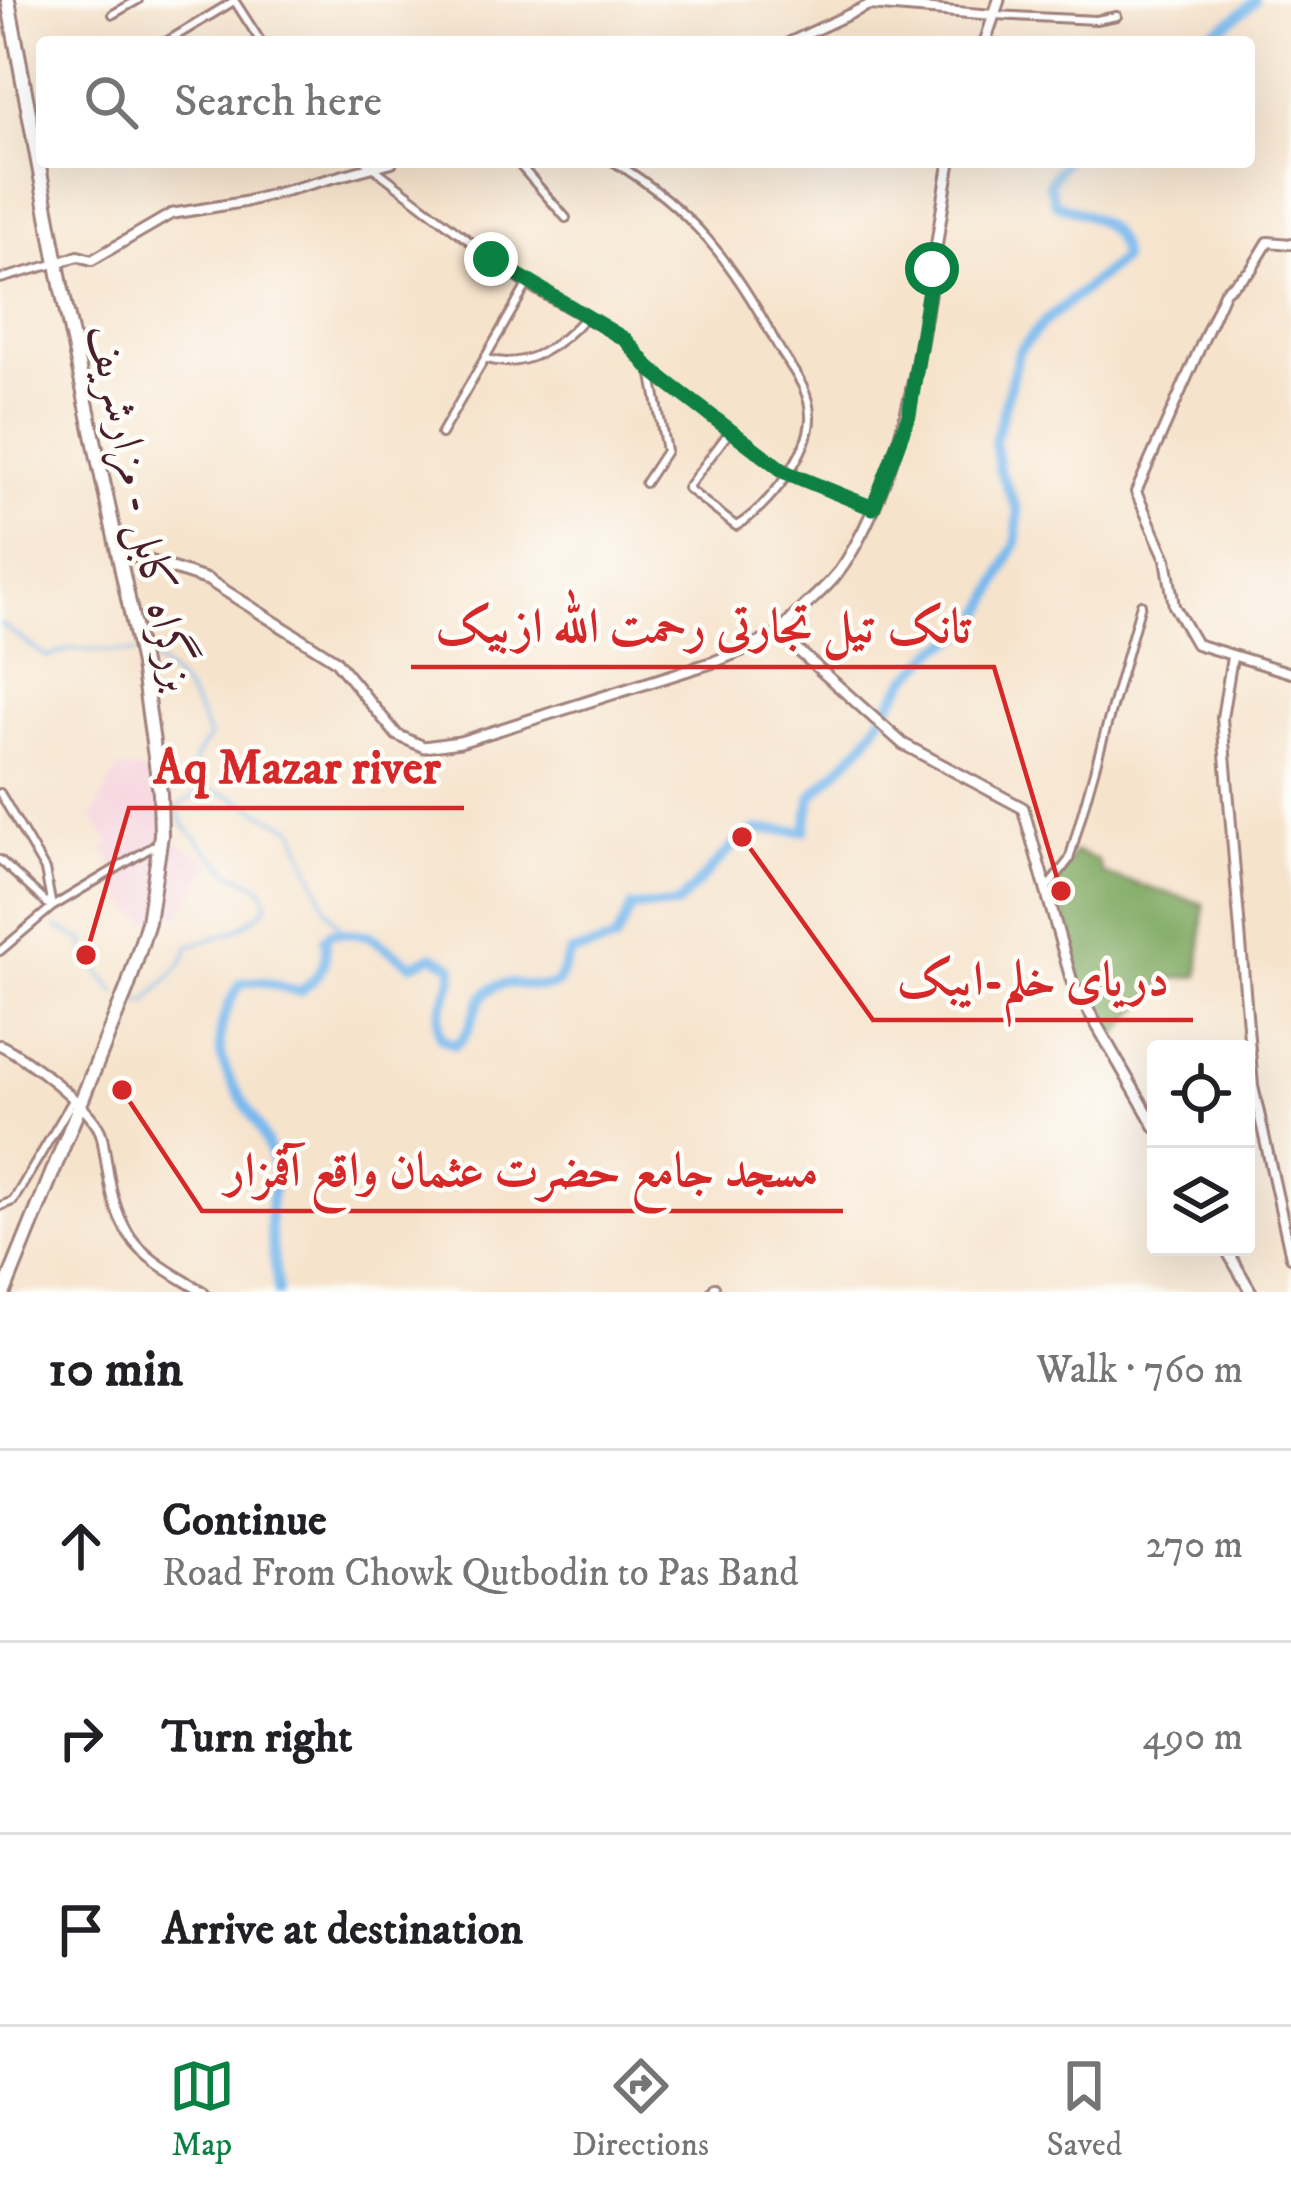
<!DOCTYPE html>
<meta charset="utf-8">
<style>
:root{--surface:#fff;--page:#f6f6f6;--text:#202124;--muted:#757577;--line:#e0e0e0;--accent:#0b8043}
body{margin:0;font-family:"IM FELL DW Pica",Amiri,serif;background:var(--page);color:var(--text)}
.controls{position:absolute;right:36px;bottom:36px;display:grid;overflow:hidden;border-radius:12px;box-shadow:0 12px 48px #0002}
.controls button{width:108px;height:108px;display:grid;place-items:center;padding:0;border:0;border-bottom:3px solid var(--line);background:var(--surface);color:var(--text);font:60px sans-serif}
.stop{position:absolute;width:36px;height:36px;margin:-27px;border:9px solid #0b8043;border-radius:50%;background:#fff}
.stop.end{background:#0b8043;border-color:#fff;box-shadow:0 3px 12px #0008}
.list{margin:0;padding:0;list-style:none}
h2{display:flex;justify-content:space-between;align-items:center;height:156px;margin:0;padding:0 48px;font-size:51px}
h2 small{font-size:39px;font-weight:400;color:var(--muted)}
.list li{display:grid;grid-template-columns:78px 1fr auto;gap:36px;align-items:center;box-sizing:border-box;height:192px;padding:0 48px;border-top:3px solid var(--line)}
.list b{display:block;font-size:45px;white-space:nowrap}
.list p{margin:0;font-size:39px;white-space:nowrap;color:var(--muted)}
.list em{font-size:39px;font-style:normal;color:var(--muted)}
.icon{flex:none;width:66px;height:66px;fill:none;stroke:currentColor;stroke-width:2;stroke-linecap:round;stroke-linejoin:round}
.map{position:relative;flex:none;width:1291px;height:1292px;overflow:hidden}
.search{position:absolute;background:var(--surface);box-shadow:0 12px 48px #0002;left:36px;right:36px;top:36px;height:132px;display:flex;align-items:center;gap:30px;box-sizing:border-box;padding:0 42px;border-radius:12px;color:var(--muted);font-size:45px}
.sheet{height:732px;background:var(--surface)}
nav{display:flex;justify-content:space-around;align-items:center;box-sizing:border-box;height:168px;border-top:3px solid var(--line);background:var(--surface);font-size:33px;color:var(--muted)}
nav a{display:grid;justify-items:center;gap:6px}
nav .on{color:var(--accent)}
.map>svg:first-child{display:block}
</style>
<div class="map">
<svg width="1291" height="1292" viewBox="0 0 1291 1292">
<rect width="100%" height="100%" fill="#fdfcf7"/>
<filter id="ink" filterUnits="userSpaceOnUse"><feTurbulence type="fractalNoise" baseFrequency=".00833" numOctaves="2"/><feDisplacementMap in="SourceGraphic" scale="24" xChannelSelector="R" yChannelSelector="G"/><feConvolveMatrix kernelMatrix="1 2 1 2 8 2 1 2 1" color-interpolation-filters="sRGB"/></filter>
<filter id="wash" filterUnits="userSpaceOnUse"><feTurbulence type="fractalNoise" baseFrequency=".004" numOctaves="4" result="noise"/><feDisplacementMap in="SourceGraphic" scale="48" xChannelSelector="R" yChannelSelector="G"/><feGaussianBlur stdDeviation="2.7" result="paint"/><feColorMatrix in="noise" values="0 0 0 0 0 0 0 0 0 0 0 0 0 0 0 0 0 1.4 0 .05"/><feComposite in="paint" operator="in"/></filter>
<g filter="url(#wash)">
<rect width="100%" height="100%" fill="#f6e3cc"/>
<!-- built -->
<path fill="#f5cfdc" d="M118,768L170,774L175,842L213,862L179,917L168,911L159,926L134,913L113,880L120,873L102,849L110,843L92,818Z"/>
<!-- forest -->
<path fill="#7ea860" stroke="#646446" stroke-width="3" d="M1075,852L1097,860L1103,874L1204,904L1199,976L1165,979L1116,1036L1082,987L1053,879Z"/>
<g fill="none" stroke-linecap="round" stroke-linejoin="round">
<!-- stream -->
<path stroke="#79b9ed" stroke-width="3" d="M0,624L47,657L72,649L135,653
M144,655C180,675 196,700 209,738C193,757 189,769 203,791C241,792 259,816 294,828L327,910L343,931
M57,927L84,941L86,955L116,993
M131,999L146,1003C160,983 185,970 188,946C218,937 247,931 268,904L261,887L229,871L206,849L183,824L178,806L203,791"/>
<!-- river -->
<path stroke="#79b9ed" stroke-width="10" d="M1174,42C1209,38 1230,25 1255,0
M278,1292C276,1266 268,1234 270,1208C271,1191 278,1179 273,1162C254,1091 186,1067 241,983L261,981L299,992C318,979 329,963 325,939L332,932L368,935L412,965L433,956L453,966C455,992 431,1008 441,1038L455,1045C476,1031 471,1003 491,989C511,975 535,993 557,984L570,953L615,941L632,907L677,905L742,837L757,830L805,831L812,796L865,742L906,680L938,649L978,626L1017,540L1018,511L999,469L995,442L1019,351L1044,322L1122,259C1120,222 1085,215 1055,203L1049,183L1064,162"/>
</g>
</g>
<g filter="url(#ink)">
<g fill="none" stroke-linecap="round" stroke-linejoin="round">
<defs>
<path id="minor" d="M234,0L261,42
M113,14L138,0
M994,15L1096,20L1117,16
M166,42L234,1
M366,162L527,285L625,340L651,370L785,472L873,509
M517,162L566,218
M614,162C691,208 734,264 775,341C788,366 809,385 810,415C812,451 767,509 736,526L687,488L730,431
M0,279L54,264
M487,359C526,371 562,344 586,316
M441,434L527,285
M645,483L666,451L651,370
M0,793L45,870L52,907
M0,860L49,905
M1047,888L1069,860L1141,604
M0,951L52,907L157,844
M0,1206L13,1201L73,1100
M711,1292L715,1286"/>
<path id="tertiary" d="M790,42L869,5L994,15
M1291,244L1268,242L1251,270L1225,291L1136,492L1166,559L1174,606L1196,644L1291,673
M58,263L78,256L92,260L171,214L244,202L392,162
M1232,657L1222,718L1253,1086L1291,1257
M0,1045C25,1056 97,1111 102,1137C109,1172 109,1203 129,1235C146,1261 178,1276 203,1292"/>
<path id="secondary" d="M985,42L999,0
M950,162C925,298 920,439 847,560C829,590 799,606 780,634L903,744L1023,808L1072,982L1156,1128
M119,551L208,580L335,660L397,735L424,747L460,742L714,662L780,634
M1225,1247L1251,1292"/>
<path id="trunk" d="M4,1292L128,986L148,922L161,835L160,793L142,664L61,285L8,0"/>
</defs>
<!-- minor casing -->
<use href="#minor" stroke="#a0817c" stroke-width="12"/>
<!-- tertiary casing -->
<use href="#tertiary" stroke="#a0817c" stroke-width="14"/>
<!-- secondary casing -->
<use href="#secondary" stroke="#a0817c" stroke-width="15"/>
<!-- trunk casing -->
<use href="#trunk" stroke="#a0817c" stroke-width="18"/>
<!-- minor -->
<use href="#minor" stroke="#fff" stroke-width="6"/>
<!-- tertiary -->
<use href="#tertiary" stroke="#fff" stroke-width="8"/>
<!-- secondary -->
<use href="#secondary" stroke="#fff" stroke-width="9"/>
<!-- trunk -->
<use href="#trunk" stroke="#fff" stroke-width="12"/>
</g>
</g>
<g fill="none" stroke-linecap="round" stroke-linejoin="round" filter="url(#ink)">
<!-- route -->
<path stroke="#0b8043" stroke-width="15" d="M491,259L626,340L651,370L785,472L873,508L909,415L932,269"/>
</g>
<g text-anchor="middle" stroke-width="9" stroke-linejoin="round" paint-order="stroke">
<!-- street labels -->
<g font-size="45" fill="#4a1f2b" stroke="#fdfcf7">
<text transform="translate(143 507) rotate(78)" y="16">بزرگراه کابل - مزارشریف</text>
</g>
</g>
<!-- callouts -->
<path fill="none" stroke="#d62828" stroke-width="4.5" d="M1061 891L994 667H411M86 955L129 808H464M742 837L873 1020H1193M122 1090L202 1211H843"/>
<g fill="#d62828" stroke="#fdfcf7" stroke-width="4.5">
<circle cx="1061" cy="891" r="12"/>
<circle cx="86" cy="955" r="12"/>
<circle cx="742" cy="837" r="12"/>
<circle cx="122" cy="1090" r="12"/>
</g>
<g font-size="48" text-anchor="middle" font-weight="bold" fill="#d62828" stroke="#fdfcf7" stroke-width="9" stroke-linejoin="round" paint-order="stroke">
<text x="703" y="642">تانک تیل تجارتی رحمت الله ازبیک</text>
<text x="297" y="783">Aq Mazar river</text>
<text x="1033" y="995">دریای خلم-ایبک</text>
<text x="522" y="1186">مسجد جامع حضرت عثمان واقع آقمزار</text>
</g>
</svg>
<div class="controls">
<button><svg class="icon" aria-label="locate" viewBox="0 0 24 24"><circle cx="12" cy="12" r="6"/><path d="M12 2v4M12 18v4M2 12h4M18 12h4"/></svg></button>
<button><svg class="icon" aria-label="layers" viewBox="0 0 24 24"><path d="M12 4l9 5-9 5-9-5zM3 14l9 5 9-5"/></svg></button>
</div>
<div class="stop" style="left:932px;top:269px"></div>
<div class="stop end" style="left:491px;top:259px"></div>
<div class="search"><svg class="icon" aria-label="search" viewBox="0 0 24 24"><circle cx="10" cy="10" r="6"/><path d="M15 15l6 6"/></svg>Search here</div>
</div>
<section class="sheet">
<h2>10 min<small>Walk · 760 m</small></h2>
<ul class="list">
<li><svg class="icon" aria-label="ahead" viewBox="0 0 24 24"><path d="M12 20V5M6 11l6-6 6 6"/></svg><div><b>Continue</b><p>Road From Chowk Qutbodin to Pas Band</p></div><em>270 m</em></li>
<li><svg class="icon" aria-label="right" viewBox="0 0 24 24"><path d="M7 20v-9h11M14 6l5 5-5 5"/></svg><div><b>Turn right</b></div><em>490 m</em></li>
<li><svg class="icon" aria-label="arrive" viewBox="0 0 24 24"><path d="M6 21V4h12l-3 4 3 4H6"/></svg><div><b>Arrive at destination</b></div></li>
</ul>
</section>
<nav>
<a class="on"><svg class="icon" aria-label="map" viewBox="0 0 24 24"><path d="M3 6l6-2 6 2 6-2v14l-6 2-6-2-6 2zM9 4v14M15 6v14"/></svg>Map</a>
<a><svg class="icon" aria-label="directions" viewBox="0 0 24 24"><path d="M12 3l9 9-9 9-9-9zM9 14v-3h6M13 9l2 2-2 2"/></svg>Directions</a>
<a><svg class="icon" aria-label="saved" viewBox="0 0 24 24"><path d="M7 4h10v16l-5-4-5 4z"/></svg>Saved</a>
</nav>
